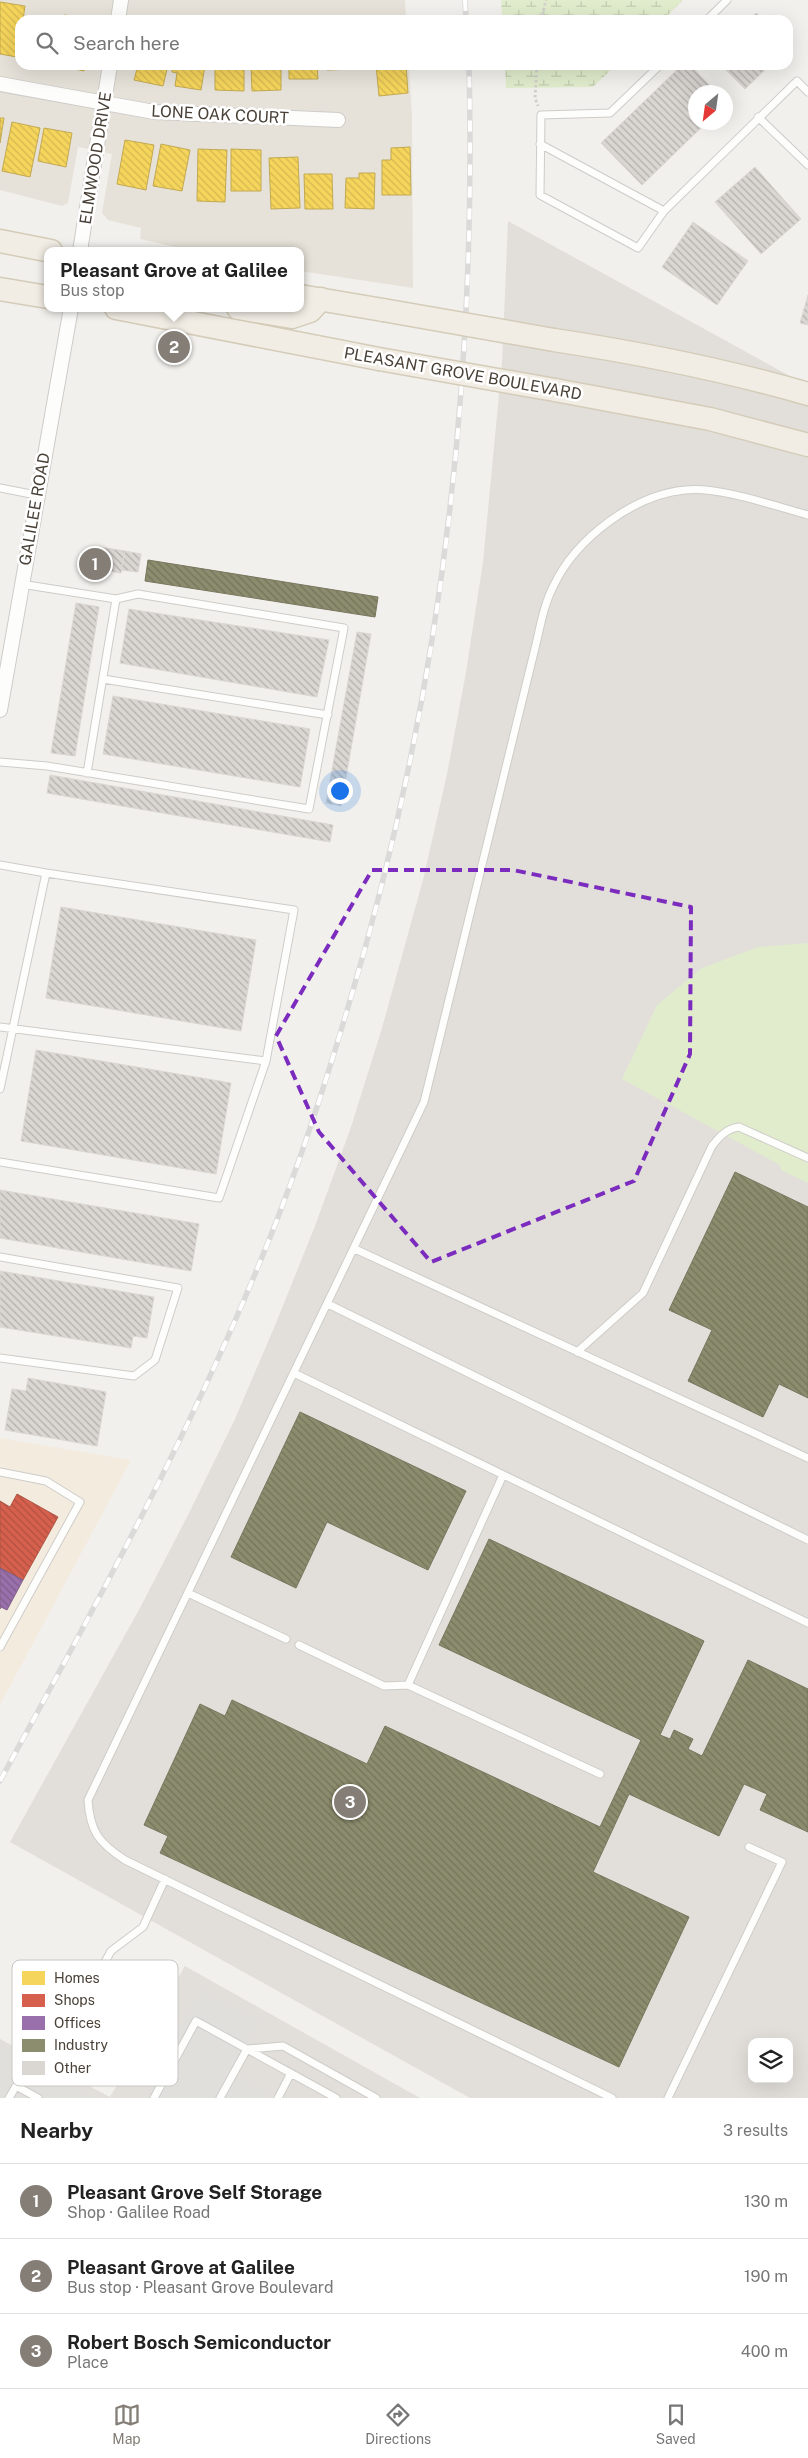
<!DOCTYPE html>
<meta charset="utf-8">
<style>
:root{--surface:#fff;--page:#f2f2f2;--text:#222;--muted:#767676;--line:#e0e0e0;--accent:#847e76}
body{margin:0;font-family:"Public Sans",sans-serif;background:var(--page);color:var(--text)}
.controls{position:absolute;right:15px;bottom:15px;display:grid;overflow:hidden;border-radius:10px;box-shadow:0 5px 20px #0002}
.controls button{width:45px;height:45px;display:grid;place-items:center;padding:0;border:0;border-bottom:1px solid var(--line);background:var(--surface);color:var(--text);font:25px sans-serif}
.compass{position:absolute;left:688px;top:85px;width:45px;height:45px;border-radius:50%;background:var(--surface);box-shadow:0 5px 20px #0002;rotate:209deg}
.you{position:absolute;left:339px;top:790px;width:18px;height:18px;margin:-12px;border:4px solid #fff;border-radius:50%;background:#1a73e8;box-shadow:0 0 0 8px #1a73e833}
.badge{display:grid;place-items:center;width:32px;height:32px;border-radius:50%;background:var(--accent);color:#fff;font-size:16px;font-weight:700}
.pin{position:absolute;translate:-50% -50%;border:2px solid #fff;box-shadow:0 1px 5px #0006}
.popup{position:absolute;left:44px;top:247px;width:260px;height:65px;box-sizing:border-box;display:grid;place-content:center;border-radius:10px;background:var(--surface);filter:drop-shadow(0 1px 4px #0005);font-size:16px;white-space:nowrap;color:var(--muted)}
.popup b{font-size:19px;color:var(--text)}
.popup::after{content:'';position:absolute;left:50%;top:100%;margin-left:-10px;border:10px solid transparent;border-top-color:var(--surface)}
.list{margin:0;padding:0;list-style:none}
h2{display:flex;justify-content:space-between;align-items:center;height:65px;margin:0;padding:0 20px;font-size:21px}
h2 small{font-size:16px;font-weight:400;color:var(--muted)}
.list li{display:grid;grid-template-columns:32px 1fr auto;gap:15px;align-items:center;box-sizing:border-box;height:75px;padding:0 20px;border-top:1px solid var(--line)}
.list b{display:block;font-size:19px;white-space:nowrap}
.list p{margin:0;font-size:16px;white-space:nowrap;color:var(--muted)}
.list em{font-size:16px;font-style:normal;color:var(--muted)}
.icon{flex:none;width:28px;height:28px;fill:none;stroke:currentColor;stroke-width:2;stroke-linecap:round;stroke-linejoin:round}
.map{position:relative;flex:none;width:808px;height:2098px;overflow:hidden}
.search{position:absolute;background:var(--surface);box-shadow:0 5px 20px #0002;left:15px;right:15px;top:15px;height:55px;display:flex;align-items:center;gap:12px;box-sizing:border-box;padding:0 18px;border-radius:15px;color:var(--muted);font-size:19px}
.sheet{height:290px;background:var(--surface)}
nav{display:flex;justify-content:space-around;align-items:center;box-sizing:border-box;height:70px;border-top:1px solid var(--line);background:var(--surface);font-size:14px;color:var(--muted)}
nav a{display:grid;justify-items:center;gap:2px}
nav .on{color:var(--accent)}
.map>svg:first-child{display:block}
</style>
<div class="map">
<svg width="808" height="2098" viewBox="0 0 808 2098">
<defs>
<pattern id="wetland-marsh" width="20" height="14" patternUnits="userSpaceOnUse" patternTransform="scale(1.25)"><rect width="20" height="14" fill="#e0eccc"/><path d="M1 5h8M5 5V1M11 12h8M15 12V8" fill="none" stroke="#c2ccb0"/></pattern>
<pattern id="homes-back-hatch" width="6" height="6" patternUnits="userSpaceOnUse" patternTransform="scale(1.25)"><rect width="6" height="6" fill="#f6d55c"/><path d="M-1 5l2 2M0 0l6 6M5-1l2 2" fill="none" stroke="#d4b851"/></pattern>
<pattern id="shops-back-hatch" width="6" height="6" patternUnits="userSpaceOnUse" patternTransform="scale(1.25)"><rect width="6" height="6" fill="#d6604d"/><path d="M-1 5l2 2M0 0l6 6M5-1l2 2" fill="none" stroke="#b05141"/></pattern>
<pattern id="offices-back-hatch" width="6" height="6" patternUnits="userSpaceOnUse" patternTransform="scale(1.25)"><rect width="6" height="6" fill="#9970ab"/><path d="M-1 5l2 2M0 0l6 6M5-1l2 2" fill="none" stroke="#7f5e8c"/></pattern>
<pattern id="industry-back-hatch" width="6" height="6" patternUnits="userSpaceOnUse" patternTransform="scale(1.25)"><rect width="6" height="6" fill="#8c8c6e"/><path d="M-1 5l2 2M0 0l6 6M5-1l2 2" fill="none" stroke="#74745b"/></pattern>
<pattern id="building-back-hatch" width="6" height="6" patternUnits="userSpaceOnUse" patternTransform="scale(1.25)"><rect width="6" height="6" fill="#dad7d3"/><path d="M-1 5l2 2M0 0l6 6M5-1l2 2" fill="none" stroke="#b3b0ac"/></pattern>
</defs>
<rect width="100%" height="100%" fill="#f2f0ec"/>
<!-- residential -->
<path fill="#e6e2d9" d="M0,0H405L406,20H20V65H409L412,117L413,288L300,271V251H193L140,239L141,228L108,220L102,213L112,154L78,147L68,203L62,206L0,190Z"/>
<!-- commercial -->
<path fill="#f4ebdf" d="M0,1438L131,1460L0,1705Z"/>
<!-- industrial -->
<path fill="#e2dfda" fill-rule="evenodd" d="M508,221L808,386V2098H470L10,1842L141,1606L189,1513L235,1419L276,1323L315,1226L351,1127L382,1028L424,876L447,774L466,672L483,562L502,363ZM752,2042H789V2079H752Z
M185,1966L420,2098H0V2039L110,2097Z"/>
<!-- wetland -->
<path fill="url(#wetland-marsh)" d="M501,0H683L663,20H502Z
M505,65H616L593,87L506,88Z"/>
<!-- park -->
<path fill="#e0eccc" d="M808,943V1183L781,1170L780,1165L622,1079L657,1005L702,968L758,947Z"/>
<!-- parking -->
<path fill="#e1dfdc" d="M202,1987L262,2021L234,2071L270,2091L266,2098H141Z
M0,2042L100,2098H0Z"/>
<!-- homes -->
<path fill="url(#homes-back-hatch)" stroke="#c2a951" d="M0,2L25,6L23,20H20L17,57L0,54Z
M64,15L93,19V20H63Z
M56,65H85L84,71Z
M138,65H168L163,86L134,80Z
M173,65H205L201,90L175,86L177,73L172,72Z
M215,65H244V91L215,90Z
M251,65H281V90L252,91Z
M289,65H317L318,79H289Z
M327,65H355V69L327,70Z
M376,65H406L408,93L379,96Z
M0,118H4L0,143Z
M12,122L40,128L30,177L2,171Z
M44,128L72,133L66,167L38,161Z
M125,140L154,145L146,190L117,184Z
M161,144L190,150L182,191L153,186Z
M410,147L411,195H382V160H391V148Z
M198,149L227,150L225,202L197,201Z
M231,149L261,150V191H231Z
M298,157L300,208L271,209L269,158Z
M359,173H375L374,209L345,208L346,178H359Z
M304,174H332L333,209H305Z"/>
<!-- shops -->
<path fill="url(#shops-back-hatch)" stroke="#ac5746" d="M17,1494L58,1517L23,1580L0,1568V1501L10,1507Z"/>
<!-- offices -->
<path fill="url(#offices-back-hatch)" stroke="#816288" d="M0,1568L23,1580L7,1610L1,1607L0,1609Z"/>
<!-- industry -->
<path fill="url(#industry-back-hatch)" stroke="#78765e" d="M148,560L378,597L375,617L145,581Z
M735,1172L808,1207V1398L779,1384L763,1417L688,1381L712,1330L669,1310Z
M300,1412L466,1491L428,1570L327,1522L296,1588L231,1557Z
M489,1539L704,1641L660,1735L670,1739L674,1730L693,1739L688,1749L702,1756L748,1660L808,1689V1832L760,1810L767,1794L744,1784L719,1836L629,1794L593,1872L689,1917L619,2067L160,1853L168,1836L144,1825L200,1704L225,1716L232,1700L367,1764L385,1726L600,1827L641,1740L439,1645Z"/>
<!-- building -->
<path fill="url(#building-back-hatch)" stroke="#dad7d2" d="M756,13L764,20H749Z
M682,65H690L716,92H696V122H707L642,185L601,143Z
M721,65H770L745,89Z
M755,167L801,219L761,254L715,202Z
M693,222L748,261L717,305L662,267Z
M808,295V325L800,323Z
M100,547L125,551L121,573L96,569Z
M125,551L141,554L138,572L121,570Z
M76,603L99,607L75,756L51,753Z
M129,609L329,640L317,697L120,663Z
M357,632L371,634L341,806L326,803Z
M113,696L310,729L300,787L103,754Z
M50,775L333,825L330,842L47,793Z
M61,907L256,940L241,1031L46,998Z
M36,1050L231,1083L216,1174L21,1141Z
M0,1190L199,1224L191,1271L0,1238Z
M0,1271L154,1297L147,1338L133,1336L131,1348L0,1327Z
M28,1378L106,1392L97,1446L5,1430L12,1389L26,1391Z"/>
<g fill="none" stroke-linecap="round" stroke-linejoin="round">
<defs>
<path id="service" d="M707,20L727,0
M660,65L610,113L541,115L540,195L638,248L664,211L797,81L808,92
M758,117L808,165
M540,144L664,211
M0,488L36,495
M103,679L328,715
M0,762L47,766L309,809L344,628L138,594L116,599L21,584
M87,773L116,599
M0,865L46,873L0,1089
M46,873L294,910L266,1061
M0,1027L266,1061L219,1198L0,1162
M355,1249L808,1458
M0,1257L178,1288L155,1360L134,1376L0,1358
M328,1304L808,1540
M577,1352L643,1293L712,1146C720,1136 726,1129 739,1127L808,1158
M294,1373L808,1623
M0,1472L46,1481L80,1502L0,1647
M503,1475L408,1685L600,1774
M188,1593L286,1639
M299,1645L384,1686L408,1685
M100,1971L111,1951L143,1927L165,1879
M9,2098L16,2086L38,2098
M154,2098L196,2021L336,2098
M220,2098L247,2049L283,2046L376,2098
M278,2098L291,2073
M612,2098L125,1860C99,1843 90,1832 88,1800L424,1102L537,640C541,622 545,602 554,585C576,539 633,495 685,490C718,486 775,506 808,515
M668,2098L782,1862L749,1847"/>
<path id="minor" d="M118,20L121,0
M0,84L154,112L338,120
M80,251L110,65
M0,710L71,308"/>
<path id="primary" d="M0,241L51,251
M0,289L48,297
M300,296L383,310
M116,308L379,359
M238,308L292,317L310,311L321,299
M554,340C640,353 725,370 808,394
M555,390L710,419L808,445"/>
</defs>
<!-- service casing -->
<use href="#service" stroke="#ceccc8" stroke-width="9"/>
<!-- minor casing -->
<use href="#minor" stroke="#ceccc8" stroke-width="16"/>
<!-- primary casing -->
<use href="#primary" stroke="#d4ccb9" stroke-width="25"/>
<!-- path -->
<path stroke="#d2d0cb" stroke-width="3" stroke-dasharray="2.5 2.5" stroke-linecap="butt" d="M541,20L546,0
M537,65L535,98L538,106"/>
<!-- service -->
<use href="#service" stroke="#fdfdfc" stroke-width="7"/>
<!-- minor -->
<use href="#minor" stroke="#fdfdfc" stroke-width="14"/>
<!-- primary -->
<use href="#primary" stroke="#f2ede4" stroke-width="22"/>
<defs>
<path id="rail" d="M465,0L466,20
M0,1781C93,1610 186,1442 260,1262C294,1181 321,1098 346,1014C440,704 477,389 469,65"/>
</defs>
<!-- rail casing -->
<use href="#rail" stroke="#dadad9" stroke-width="5.5"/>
<!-- rail -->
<use href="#rail" stroke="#fff" stroke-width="4" stroke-dasharray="11" stroke-linecap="butt"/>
<defs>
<path id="primary-bridge" d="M383,310L554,340
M379,359L555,390"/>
</defs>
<!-- primary-bridge casing -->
<use href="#primary-bridge" stroke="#d4ccb9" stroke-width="25" stroke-linecap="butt"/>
<!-- primary-bridge -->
<use href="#primary-bridge" stroke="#f2ede4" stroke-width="22"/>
</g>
<!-- marked area -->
<path fill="none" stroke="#7b2cbf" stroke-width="4" stroke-dasharray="10 6" stroke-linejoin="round" d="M372,870H513L691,907L690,1054L634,1181L431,1262L319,1132L276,1036Z"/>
<g text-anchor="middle" stroke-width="5" stroke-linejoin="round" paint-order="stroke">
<!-- street labels -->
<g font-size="16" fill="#494137" stroke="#fff">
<text transform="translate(220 114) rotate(3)" y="6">LONE OAK COURT</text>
<text transform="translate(95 158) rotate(-81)" y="6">ELMWOOD DRIVE</text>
<text transform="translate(463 373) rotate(10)" y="6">PLEASANT GROVE BOULEVARD</text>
<text transform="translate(34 509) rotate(-80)" y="6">GALILEE ROAD</text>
</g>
</g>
<!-- legend -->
<rect x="12" y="1960" width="166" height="126" rx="8" fill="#fff" stroke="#c8c6c3" stroke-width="1"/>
<rect x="22" y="1971" width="23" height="14" fill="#f6d55c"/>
<rect x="22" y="1994" width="23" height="13" fill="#d6604d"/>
<rect x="22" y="2016" width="23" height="14" fill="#9970ab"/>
<rect x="22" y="2039" width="23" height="13" fill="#8c8c6e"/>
<rect x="22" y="2061" width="23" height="14" fill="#dad7d3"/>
<g font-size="14" fill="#494137">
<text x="54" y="1983">Homes</text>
<text x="54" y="2005">Shops</text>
<text x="54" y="2028">Offices</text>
<text x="54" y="2050">Industry</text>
<text x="54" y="2073">Other</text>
</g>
</svg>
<div class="controls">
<button><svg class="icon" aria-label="layers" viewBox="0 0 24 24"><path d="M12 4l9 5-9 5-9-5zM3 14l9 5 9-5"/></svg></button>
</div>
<svg class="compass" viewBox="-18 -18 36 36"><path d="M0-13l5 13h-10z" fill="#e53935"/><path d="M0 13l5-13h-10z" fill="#767676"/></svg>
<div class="you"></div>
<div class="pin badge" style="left:95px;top:564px">1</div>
<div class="pin badge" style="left:174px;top:347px">2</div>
<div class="popup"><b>Pleasant Grove at Galilee</b>Bus stop</div>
<div class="pin badge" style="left:350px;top:1802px">3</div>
<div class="search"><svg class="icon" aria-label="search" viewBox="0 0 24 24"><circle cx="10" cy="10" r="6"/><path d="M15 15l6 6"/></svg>Search here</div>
</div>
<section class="sheet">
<h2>Nearby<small>3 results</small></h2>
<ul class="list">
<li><span class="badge">1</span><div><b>Pleasant Grove Self Storage</b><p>Shop · Galilee Road</p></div><em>130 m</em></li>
<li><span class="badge">2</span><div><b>Pleasant Grove at Galilee</b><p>Bus stop · Pleasant Grove Boulevard</p></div><em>190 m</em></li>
<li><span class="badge">3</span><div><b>Robert Bosch Semiconductor</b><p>Place</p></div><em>400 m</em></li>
</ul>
</section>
<nav>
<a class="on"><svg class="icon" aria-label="map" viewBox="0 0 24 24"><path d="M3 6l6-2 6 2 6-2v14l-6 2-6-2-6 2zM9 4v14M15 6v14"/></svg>Map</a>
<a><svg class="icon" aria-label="directions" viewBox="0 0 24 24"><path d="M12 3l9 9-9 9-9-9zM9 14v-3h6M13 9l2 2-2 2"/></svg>Directions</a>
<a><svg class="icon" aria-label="saved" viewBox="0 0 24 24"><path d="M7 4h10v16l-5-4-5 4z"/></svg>Saved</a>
</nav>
